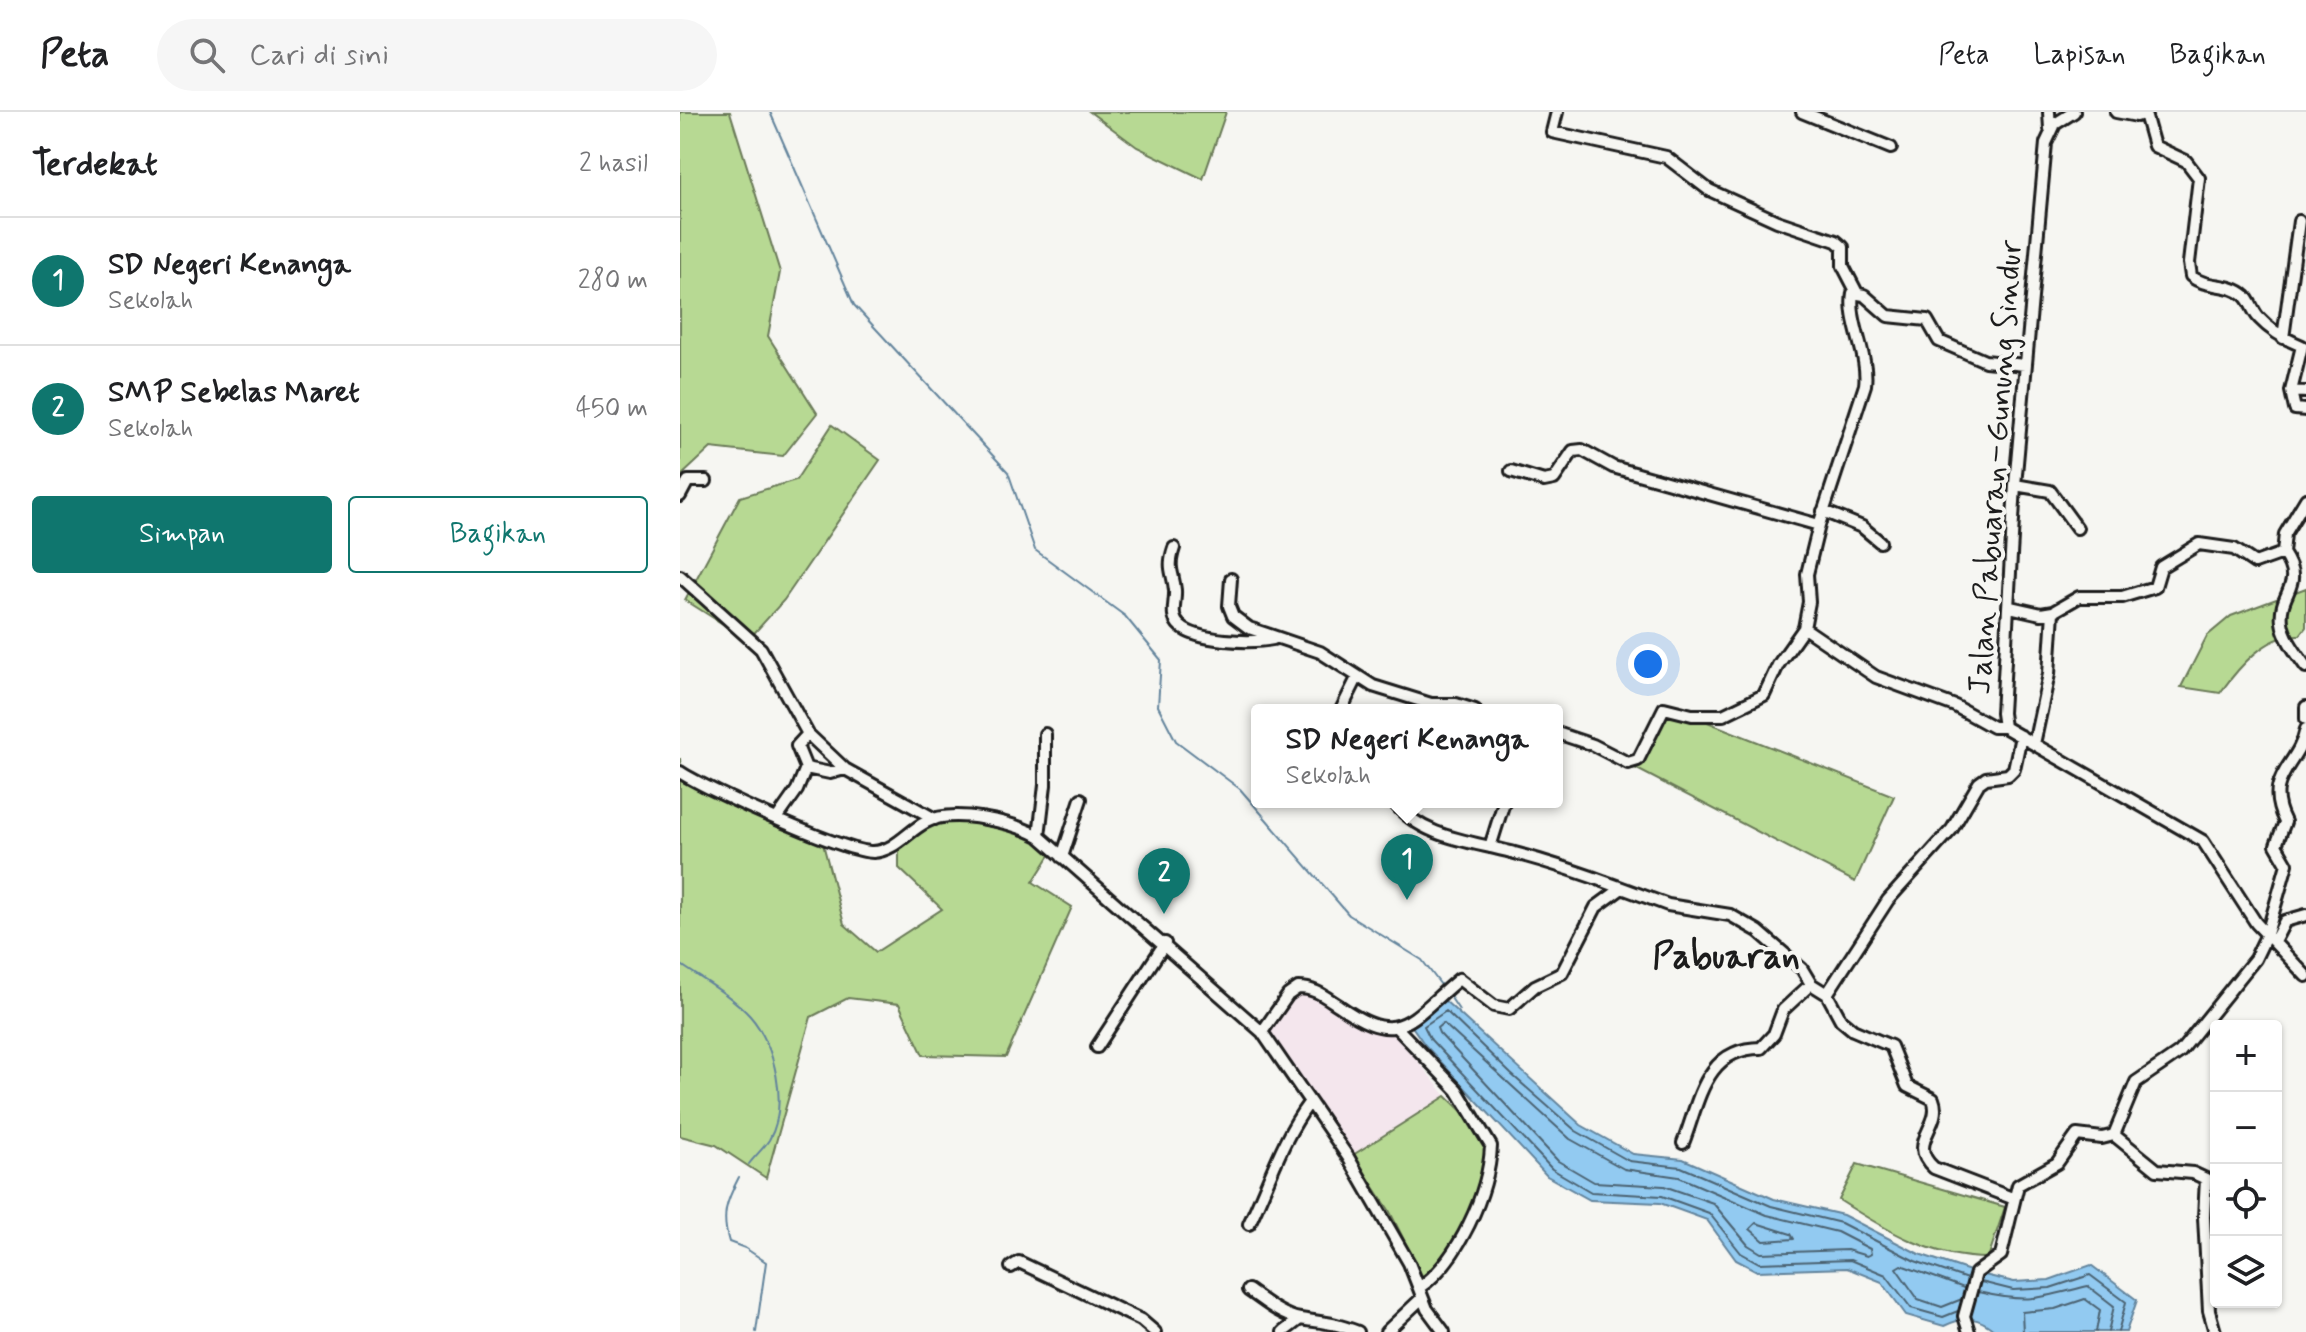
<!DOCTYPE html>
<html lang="id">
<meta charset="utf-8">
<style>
:root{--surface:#fff;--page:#f6f6f6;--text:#202124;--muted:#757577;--line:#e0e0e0;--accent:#0f766e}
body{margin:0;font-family:Mynerve,sans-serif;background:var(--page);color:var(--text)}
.controls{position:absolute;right:24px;bottom:24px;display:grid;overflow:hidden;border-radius:8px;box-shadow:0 2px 6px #0004}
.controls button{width:72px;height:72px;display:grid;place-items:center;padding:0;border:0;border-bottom:2px solid var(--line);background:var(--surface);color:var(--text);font:40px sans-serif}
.you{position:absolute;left:968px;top:552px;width:28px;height:28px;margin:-20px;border:6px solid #fff;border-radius:50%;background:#1a73e8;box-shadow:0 0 0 12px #1a73e833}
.badge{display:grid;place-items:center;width:52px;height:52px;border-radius:50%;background:var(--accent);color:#fff;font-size:26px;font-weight:700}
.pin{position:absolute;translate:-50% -66px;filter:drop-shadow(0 2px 4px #0008)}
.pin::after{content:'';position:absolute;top:42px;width:28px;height:24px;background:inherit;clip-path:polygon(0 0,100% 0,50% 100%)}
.popup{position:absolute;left:571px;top:592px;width:312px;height:104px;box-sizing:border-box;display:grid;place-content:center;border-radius:8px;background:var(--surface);filter:drop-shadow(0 2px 6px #0005);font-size:26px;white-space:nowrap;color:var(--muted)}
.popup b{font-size:30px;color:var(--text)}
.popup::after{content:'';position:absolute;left:50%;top:100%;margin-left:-16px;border:16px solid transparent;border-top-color:var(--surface)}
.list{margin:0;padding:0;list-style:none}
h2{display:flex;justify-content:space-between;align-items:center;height:104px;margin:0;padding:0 32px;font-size:34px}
h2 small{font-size:26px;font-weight:400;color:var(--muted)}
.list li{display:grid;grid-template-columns:52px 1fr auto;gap:24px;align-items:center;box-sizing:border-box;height:128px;padding:0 32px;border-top:2px solid var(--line)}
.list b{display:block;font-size:30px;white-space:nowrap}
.list p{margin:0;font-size:26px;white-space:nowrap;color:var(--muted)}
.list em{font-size:26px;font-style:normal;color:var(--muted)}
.actions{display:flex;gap:16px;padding:24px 32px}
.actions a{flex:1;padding:18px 0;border:2px solid var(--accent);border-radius:8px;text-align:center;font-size:28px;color:var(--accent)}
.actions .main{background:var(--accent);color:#fff}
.icon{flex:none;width:44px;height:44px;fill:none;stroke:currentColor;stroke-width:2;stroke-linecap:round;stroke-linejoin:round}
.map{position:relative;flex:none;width:1626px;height:1220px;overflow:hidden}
header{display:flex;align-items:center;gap:48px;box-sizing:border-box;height:112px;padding:0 40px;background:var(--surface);border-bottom:2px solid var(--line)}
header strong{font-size:38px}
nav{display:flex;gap:44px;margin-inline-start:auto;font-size:28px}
.search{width:560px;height:72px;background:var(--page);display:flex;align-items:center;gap:20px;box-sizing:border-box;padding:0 28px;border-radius:44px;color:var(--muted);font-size:30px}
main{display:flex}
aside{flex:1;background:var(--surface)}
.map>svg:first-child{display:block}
</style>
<header>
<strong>Peta</strong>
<div class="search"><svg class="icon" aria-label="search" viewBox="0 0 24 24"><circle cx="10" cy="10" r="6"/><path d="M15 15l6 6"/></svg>Cari di sini</div>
<nav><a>Peta</a><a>Lapisan</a><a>Bagikan</a></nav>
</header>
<main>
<aside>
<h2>Terdekat<small>2 hasil</small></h2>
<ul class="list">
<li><span class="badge">1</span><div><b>SD Negeri Kenanga</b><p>Sekolah</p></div><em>280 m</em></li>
<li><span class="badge">2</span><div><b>SMP Sebelas Maret</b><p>Sekolah</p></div><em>450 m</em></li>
</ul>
<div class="actions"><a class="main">Simpan</a><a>Bagikan</a></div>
</aside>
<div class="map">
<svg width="1626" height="1220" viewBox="0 0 1626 1220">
<rect width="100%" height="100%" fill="#f6f6f2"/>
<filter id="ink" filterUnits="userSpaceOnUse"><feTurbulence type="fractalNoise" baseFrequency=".0125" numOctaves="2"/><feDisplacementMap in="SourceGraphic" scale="16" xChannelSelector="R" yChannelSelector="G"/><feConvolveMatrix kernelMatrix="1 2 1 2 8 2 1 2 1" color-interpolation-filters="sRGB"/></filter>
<g filter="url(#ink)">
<!-- built -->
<path fill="#f4e6ed" d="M623,880L631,881L686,916L715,921L766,984L673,1043L586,921L615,883Z"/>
<!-- green -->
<path fill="#b7d993" stroke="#6a7a58" stroke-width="2" d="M0,0H50L100,160L88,224L137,301L103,344L31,336L0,365Z
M410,0H546L523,67L457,35Z
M152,313L200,348L104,488L68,528L5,488L60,385L116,368Z
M1626,476V515L1620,523C1586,522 1559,555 1540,581L1501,575L1527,524L1551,504Z
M982,592L1214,684L1175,770L953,655Z
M0,646L1,660L141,724L164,812L196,840L262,797L219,756V734L255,709L339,711L375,735L353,770L392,795L326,945L243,943L219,892L168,886L131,905L86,1066L36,1033L0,1024Z
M766,984C780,998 800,1014 806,1033C815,1064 768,1149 742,1164L709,1098L673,1043Z
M1177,1052L1325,1095L1308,1146C1251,1146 1206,1118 1159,1088Z"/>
<!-- water -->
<path fill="#92caf1" stroke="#63849c" stroke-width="2" d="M763,887L901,1013L953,1042L1003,1047L1094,1087L1163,1103L1239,1142L1296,1161L1334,1170L1369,1168L1411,1153L1457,1188L1446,1220H1316C1298,1203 1286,1204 1264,1214L1226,1203L1202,1170L1167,1156L1077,1159L1056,1148L1027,1108L980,1091L910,1088L867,1064L745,933L731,913Z"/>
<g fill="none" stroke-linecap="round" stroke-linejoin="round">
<!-- shore -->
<path stroke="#4b6271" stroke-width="2" d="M763,911L890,1027L944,1057L999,1065L1087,1103L1157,1120L1190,1137L1191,1142L1187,1144L1167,1138L1081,1141L1068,1133L1033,1091L984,1074L914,1070L878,1049L759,921L757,916Z
M1076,1111L1111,1122L1114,1127L1084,1129L1070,1117Z
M1301,1170L1333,1178L1370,1176L1410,1163L1446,1190L1438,1220
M1298,1180C1350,1192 1359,1186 1408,1174L1434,1194L1428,1220
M1282,1187L1262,1195L1238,1187L1216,1156L1221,1153L1284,1176
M1278,1199L1263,1205L1231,1196L1206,1163L1170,1148L1079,1151L1061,1141L1029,1101L982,1084L911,1080L872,1057L751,928L744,914L766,899L831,962L896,1019L949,1049L1001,1055L1091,1094L1161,1111L1235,1149L1287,1167
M1343,1220L1342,1200L1375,1197L1405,1187L1420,1198L1416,1220"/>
<!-- stream -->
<path stroke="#63849c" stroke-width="2" d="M90,0L174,193L328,360L355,438L445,504L481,548L478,594L496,629L560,677L669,803L742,848L761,873
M0,852C23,868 51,883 70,904C95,932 109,994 89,1028C83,1037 75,1044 69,1052
M769,883L779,898
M59,1065C46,1090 41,1103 49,1130L65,1136L86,1150L76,1220"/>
<defs>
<path id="minor" d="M877,0L872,20L986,45L1029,78L1097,109L1156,129L1163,135V154L1176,179
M1122,0L1211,36
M1369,0L1370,17
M1394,0L1375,12L1366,31L1335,373L1322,601L1324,615L1523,729L1576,811L1626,864
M1436,0L1457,4L1466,0
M1465,2L1474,34L1506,49L1519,66L1509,151L1511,164C1526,177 1550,170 1565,184C1571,190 1573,200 1579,206C1591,219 1605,227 1622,234L1611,279L1626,280
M1603,226L1619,109
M1611,279L1615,297L1626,298
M831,359L864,369L874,367L893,339L902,338L933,355L1139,413L1127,462L1129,490L1124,516L1098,553L1084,583L1043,603H1012L984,596L958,648L948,651L913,633L877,621
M1335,373L1370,379L1397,416
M0,384L8,369H26
M1626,387L1605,422L1603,441C1626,475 1598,479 1602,510C1604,526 1617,542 1626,555
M1143,399L1182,415L1200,430
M1139,413L1185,273C1189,242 1168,211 1173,181L1184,183L1208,204L1247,208L1259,229L1305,249L1345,253
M494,436C487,457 493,459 495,478C496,491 489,504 500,514C517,530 572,531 593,527
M0,464L81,537L128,622L165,657L255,707
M551,467L549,494L553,504L569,516L640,540L693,574L751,592H776L795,598
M1330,495L1361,502L1373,500L1399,485H1442L1475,475L1481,455L1519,432L1554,437L1575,451L1603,441
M1124,516L1196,565L1275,594L1313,615H1324
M1626,595V607
M661,598L677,566
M1354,632L1369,562L1373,500
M126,656L150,661L165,657
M0,660C27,678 164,740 193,740C215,739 228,719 246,710C274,696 333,710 359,724L582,920L668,1045L729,1151L747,1197L764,1220
M714,690C742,726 790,729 831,740C869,750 905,762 942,776
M98,705L117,678L126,656L117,634L128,622
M359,724L365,673V622
M810,735L824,690
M382,745L401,687
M1594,830L1605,809L1626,803
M1147,882L1208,788L1272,717L1299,671L1306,666L1328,663L1334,657L1341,624
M717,916L777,978L811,1034C809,1081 778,1149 739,1176
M582,920L608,883L618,876C635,876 644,884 658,893C720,937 728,909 779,867L814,894L829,897L855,874L882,861L916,795L942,776L988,793L1050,803L1078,819L1122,857L1131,872L1147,882L1161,908L1173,918L1211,934L1227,974L1253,987C1264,1014 1225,1030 1254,1056L1332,1086
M417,935L485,831
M1434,1023L1477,1058L1513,1061L1526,1067L1524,1105L1529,1199L1535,1220
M1003,1031C1019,991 1024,936 1081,936L1094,922L1103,898L1131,872
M569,1112C589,1070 602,1027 629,991
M331,1155L339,1150L461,1208L475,1220
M568,1178C583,1188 601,1204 620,1207C645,1211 652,1210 678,1220
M603,1220L620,1207
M706,1220L742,1186
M1289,1220L1284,1204L1296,1161L1321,1143L1338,1073L1377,1051L1397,1023L1422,1026L1434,1023L1456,970L1500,940L1575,847L1587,822L1607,752L1596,733L1605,710C1582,664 1618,656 1626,617"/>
</defs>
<!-- minor casing -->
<use href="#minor" stroke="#1c1c1c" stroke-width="16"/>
<!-- minor -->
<use href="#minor" stroke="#f6f6f2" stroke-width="10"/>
</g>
</g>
<g text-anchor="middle" stroke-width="8" stroke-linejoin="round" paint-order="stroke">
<!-- street labels -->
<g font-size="32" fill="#1c1c1c" stroke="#f6f6f2">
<text transform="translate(1314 355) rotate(-86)" y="11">Jalan Pabuaran–Gunung Sindur</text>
</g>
<!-- quarter labels -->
<g font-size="36" font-weight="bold" fill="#1c1c1c" stroke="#f6f6f2">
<text x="1046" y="855">Pabuaran</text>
</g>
</g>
</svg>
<div class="controls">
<button>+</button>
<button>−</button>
<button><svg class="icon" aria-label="locate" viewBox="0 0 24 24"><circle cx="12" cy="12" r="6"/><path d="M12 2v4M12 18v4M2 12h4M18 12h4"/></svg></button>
<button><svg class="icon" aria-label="layers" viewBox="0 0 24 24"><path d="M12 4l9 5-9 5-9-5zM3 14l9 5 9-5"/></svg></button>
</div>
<div class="you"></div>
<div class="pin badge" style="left:727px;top:788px">1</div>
<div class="popup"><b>SD Negeri Kenanga</b>Sekolah</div>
<div class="pin badge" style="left:484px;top:802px">2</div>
</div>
</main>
